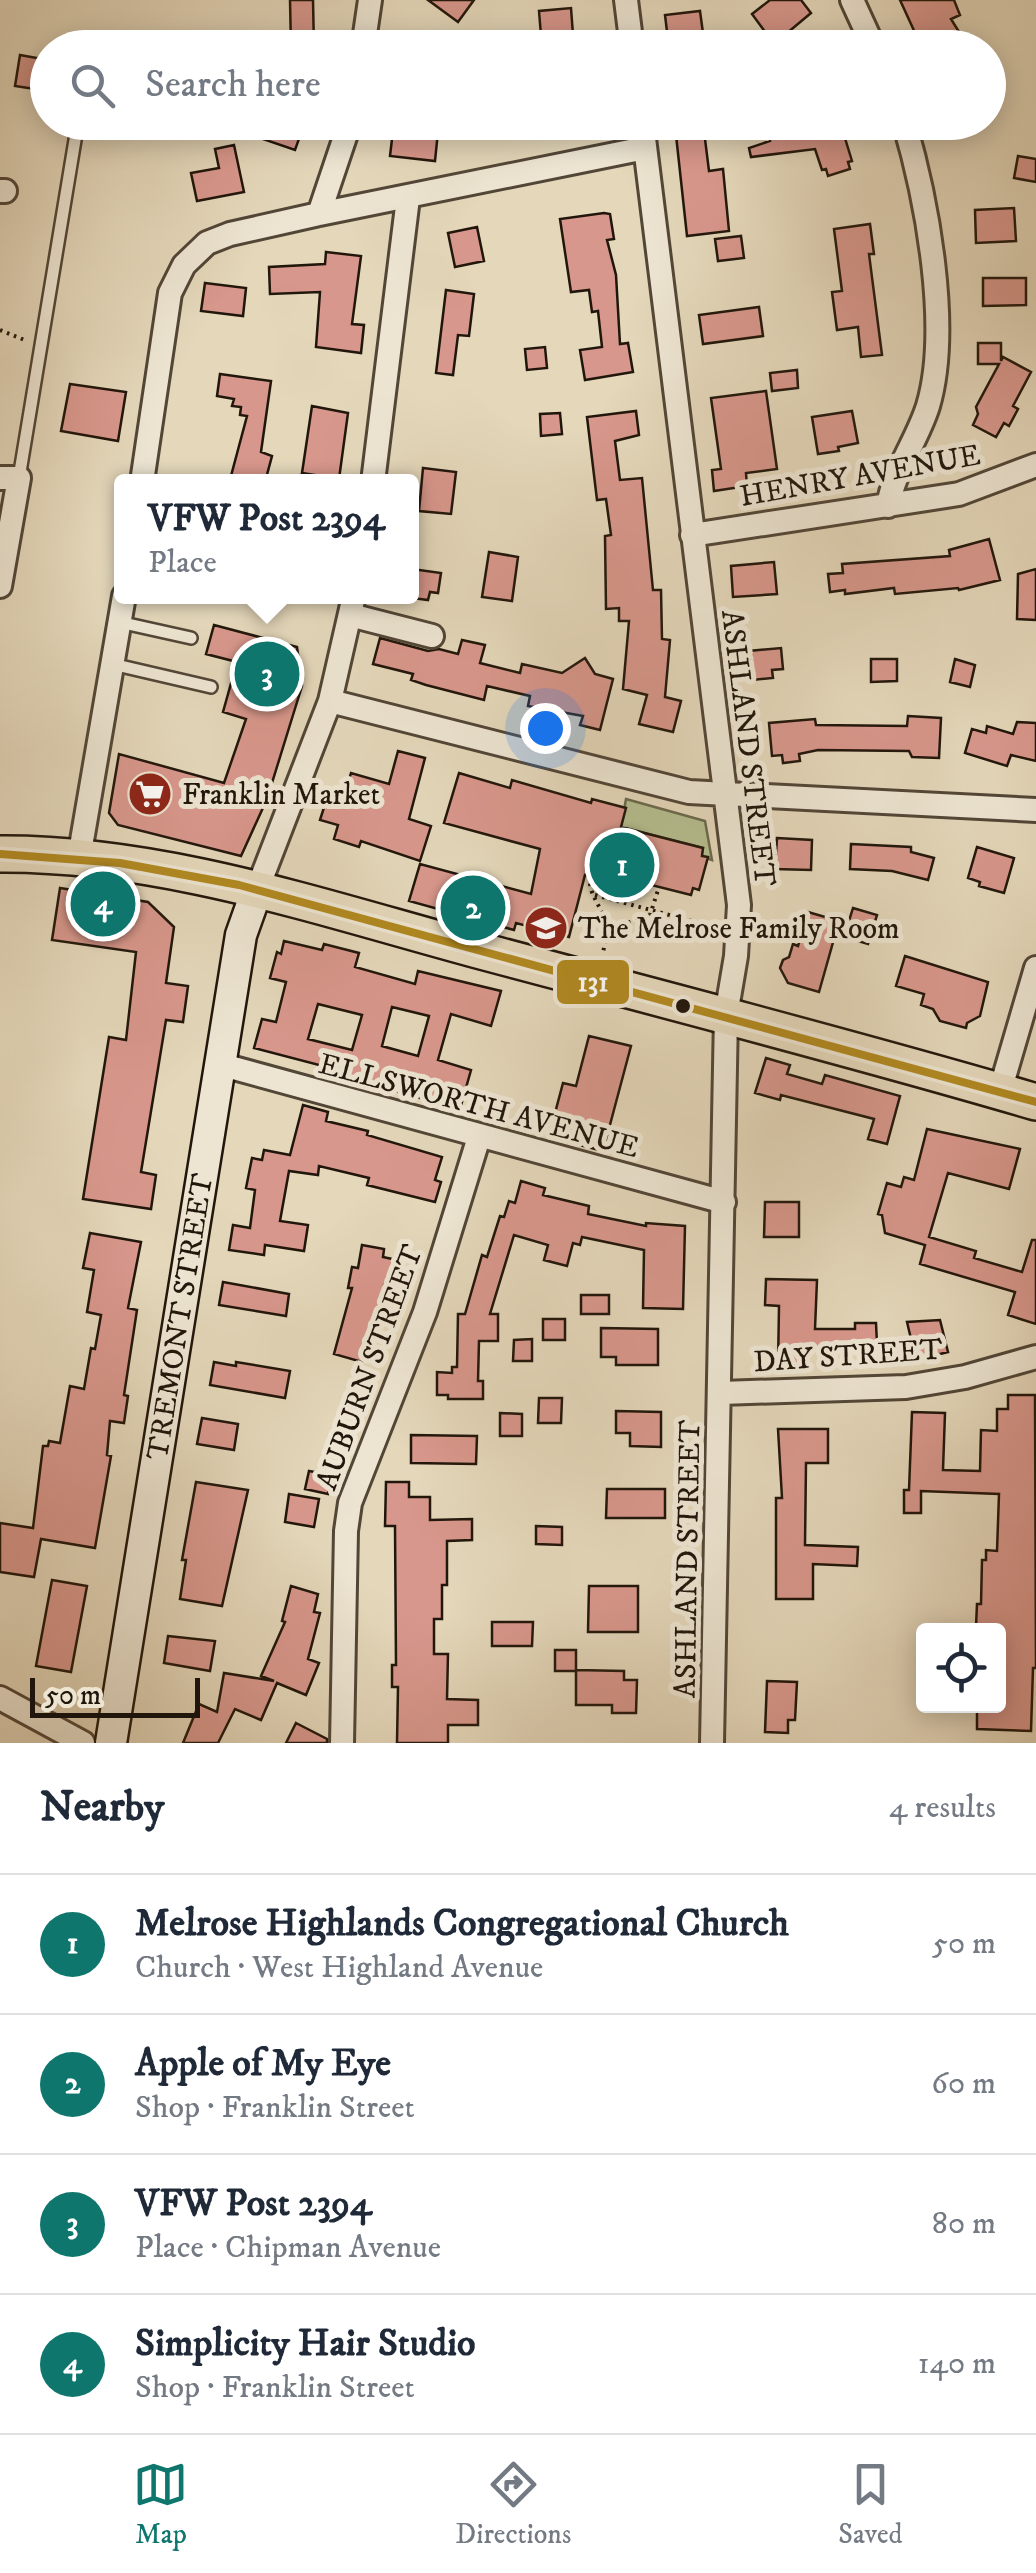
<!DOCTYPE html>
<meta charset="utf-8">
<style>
:root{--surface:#fff;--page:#f2f2f3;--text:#1f2937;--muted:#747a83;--line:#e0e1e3;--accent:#0f766e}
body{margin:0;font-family:"IM FELL DW Pica",serif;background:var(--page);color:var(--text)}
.controls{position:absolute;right:30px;bottom:30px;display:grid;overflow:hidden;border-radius:10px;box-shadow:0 5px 25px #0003}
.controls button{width:90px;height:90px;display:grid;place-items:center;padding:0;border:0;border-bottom:2px solid var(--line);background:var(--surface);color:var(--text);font:50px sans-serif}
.scale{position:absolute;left:30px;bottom:25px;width:170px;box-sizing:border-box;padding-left:10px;border:5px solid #21160b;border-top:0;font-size:28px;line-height:35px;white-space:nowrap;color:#21160b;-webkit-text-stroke:8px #ede5d2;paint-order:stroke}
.you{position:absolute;left:545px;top:728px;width:35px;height:35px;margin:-25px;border:8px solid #fff;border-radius:50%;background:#1a73e8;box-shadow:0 0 0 15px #1a73e833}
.badge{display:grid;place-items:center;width:65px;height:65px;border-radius:50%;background:var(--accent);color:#fff;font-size:32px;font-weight:700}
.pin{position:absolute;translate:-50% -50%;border:5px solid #fff;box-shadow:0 2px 10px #0006}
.popup{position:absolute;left:114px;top:474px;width:305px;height:130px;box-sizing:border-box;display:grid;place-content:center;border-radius:10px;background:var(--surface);filter:drop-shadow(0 2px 8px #0005);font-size:32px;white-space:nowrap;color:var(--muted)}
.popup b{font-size:38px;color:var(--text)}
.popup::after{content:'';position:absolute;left:50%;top:100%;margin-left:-20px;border:20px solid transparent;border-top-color:var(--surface)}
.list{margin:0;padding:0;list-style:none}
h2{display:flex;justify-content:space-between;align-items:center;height:130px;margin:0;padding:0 40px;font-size:42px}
h2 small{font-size:32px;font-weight:400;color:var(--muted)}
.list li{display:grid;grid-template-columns:65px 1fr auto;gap:30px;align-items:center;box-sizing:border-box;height:140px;padding:0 40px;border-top:2px solid var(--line)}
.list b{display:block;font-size:38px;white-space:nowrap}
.list p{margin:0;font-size:32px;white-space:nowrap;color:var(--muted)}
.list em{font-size:32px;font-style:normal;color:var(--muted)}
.icon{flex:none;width:55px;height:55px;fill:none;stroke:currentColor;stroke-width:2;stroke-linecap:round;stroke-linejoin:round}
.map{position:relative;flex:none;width:1036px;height:1743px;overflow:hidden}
.search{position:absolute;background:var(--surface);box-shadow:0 5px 25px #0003;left:30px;right:30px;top:30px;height:110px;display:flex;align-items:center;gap:25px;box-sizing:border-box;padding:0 35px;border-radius:55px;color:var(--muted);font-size:38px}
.sheet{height:690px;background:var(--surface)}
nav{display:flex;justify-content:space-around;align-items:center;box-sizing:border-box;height:140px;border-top:2px solid var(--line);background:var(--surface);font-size:28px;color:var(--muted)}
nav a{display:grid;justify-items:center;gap:5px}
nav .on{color:var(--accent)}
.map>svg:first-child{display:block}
</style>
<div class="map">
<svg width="1036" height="1743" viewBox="0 0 1036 1743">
<rect width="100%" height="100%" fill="#e4d7ba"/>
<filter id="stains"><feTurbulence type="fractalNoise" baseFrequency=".002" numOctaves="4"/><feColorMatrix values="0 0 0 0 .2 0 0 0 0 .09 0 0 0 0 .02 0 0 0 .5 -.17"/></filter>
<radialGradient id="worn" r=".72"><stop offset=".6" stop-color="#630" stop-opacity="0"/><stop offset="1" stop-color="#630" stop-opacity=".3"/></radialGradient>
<!-- green -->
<path fill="#b5be8f" stroke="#6b6a4d" stroke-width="2.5" d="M626,799L705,821L712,860L701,856L703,848L621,827Z"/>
<!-- building -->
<path fill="#d8978c" stroke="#21160b" stroke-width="2.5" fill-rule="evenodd" d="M290,0H313L314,48H291Z
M428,0H474L458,22Z
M770,0H801L811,13L774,44L752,14Z
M900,0H954L960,15L951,19L969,48H922Z
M571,8L574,48H542L539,11Z
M700,11L705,48H669L665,15Z
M20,55L48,60V91L15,86Z
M259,122H305L295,150L254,136Z
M394,122H439L435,161L390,156Z
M830,122H840L852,161L848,162L850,169L828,176L826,169L822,170L815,149L751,157L749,148L770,141L768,128L790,125L791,135Z
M704,131L709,171L723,169L729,231L687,236L676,135Z
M234,145L244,192L197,201L191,173L219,168L215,149Z
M1018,156L1036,159V182L1014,178Z
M1014,208L1016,241L976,243L975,210Z
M604,213L610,214L614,239L607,240L616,275L620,344L628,343L633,372L585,380L580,350L602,347L598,311L592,312L589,290L571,292L560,219Z
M870,224L874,254H869L882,355L861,357L858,327L837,330L832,292L842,291L834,229Z
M477,227L484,261L455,267L448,233Z
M741,236L744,258L718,261L715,239Z
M326,252L361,256L352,324L364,325L361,353L316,347L320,292L270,294L269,267L325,264Z
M983,278H1026V305L983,306Z
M205,283L246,288L243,316L201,311Z
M446,290L474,294L469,336L458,335L453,375L436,373Z
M759,307L763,336L703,344L699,315Z
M978,343H1001V361L1003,357L1031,372L1013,406L1018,409L1009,426L1004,423L996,437L973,425L978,414L976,407L999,364H978Z
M545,347L547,368L527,370L525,349Z
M797,370L798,388L772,391L770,373Z
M220,374L271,381L261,452L272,456L265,482L231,476L247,416L240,415L241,407L232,406L234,399L217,396Z
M70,384L126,392L118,441L61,431Z
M766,391L777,469L746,473L747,486L714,491L712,470L721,469L711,398Z
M312,406L348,413L339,479L302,473Z
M636,411L639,435L615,441L620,480L642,478L653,590H661L662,639L670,640L665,697L681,701L673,732L639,724L647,695L623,689L629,621H619V608L606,609L605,536L611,535L606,499L597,500L587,417Z
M852,411L858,443L838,447L839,451L818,454L812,417Z
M560,413L562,434L541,436L540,414Z
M423,468L456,472L451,514L419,511Z
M989,539L1000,580L959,590L958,588L895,594L894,588L845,594V590L830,592L828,574L843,573L842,564L950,556L949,550Z
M489,552L518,557L512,601L482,597Z
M774,562L777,594L733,597L731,566Z
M412,569L441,573L438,593L430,592L428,600L412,598Z
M1036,569V620L1017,619L1018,574Z
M214,625L297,647L302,686L267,799L241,856L118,825L109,813L119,754L224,783L246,719L223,712L237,662L206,654Z
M380,638L428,651L439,649L458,654L462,640L485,645L480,663L520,673L522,664L562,673L585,658L595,674L613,679L600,730L580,725L583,716L528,706L530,696L487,686L484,700L426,685L411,680L413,674L373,664Z
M781,648L783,669L772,670L773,678L752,680L749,651Z
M871,659H897V681L871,682Z
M955,659L975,665L970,687L950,682Z
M908,716L941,718L939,758L912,757L909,751L818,750L799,754L800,761L783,763L782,755L772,756L769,723L815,719L816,725L907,726Z
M1017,722L1036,723V761L1011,755L1007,766L965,753L972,729L986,733L987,726L1013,734Z
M398,751L425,758L409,819L431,826L420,861L361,841L359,847L334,839L338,825L320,820L326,801L341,805L351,773L389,784Z
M459,773L510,788L512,780L591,803L592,799L626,808L621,827L703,848L702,856L708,857L699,890L693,888L691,895L600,872L599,878L585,875L569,937L516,923L514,930L409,901L420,864L531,894L540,849L444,823Z
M777,838L812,840L811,870L775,869Z
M851,844L911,847V852L934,858L928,880L892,871L850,869Z
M977,847L1014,858L1004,893L979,886L980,882L968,878Z
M60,888L148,902L174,927L166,983L188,986L183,1022L166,1020L141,1172L156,1175L151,1209L83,1199L109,1037L126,1040L136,952L52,940Z
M853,908L877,915L868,944L844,937Z
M808,912L839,921L819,992L788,983L780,968L783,960L789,957L793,944L798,946Z
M284,941L322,950L324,944L359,953L355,967L415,984L418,971L501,991L491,1026L451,1014L438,1060L471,1070L460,1109L350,1079L346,1072L254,1048L262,1019L276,1022L286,982L270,978L277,952L281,954ZM318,1004L362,1015L352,1050L308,1039ZM392,1007L429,1016L418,1056L382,1046Z
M905,956L988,982L980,1016L967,1023L966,1028L940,1021L933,1009L921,1005L924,994L896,986Z
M589,1036L631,1046L603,1151L564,1141L570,1117L555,1113L563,1083L576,1086Z
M766,1058L790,1065L787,1074L822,1084L825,1075L900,1096L887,1144L868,1139L874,1119L781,1095L780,1100L755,1093Z
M303,1105L328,1112L326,1121L368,1131L367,1135L442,1157L435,1180L441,1182L435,1202L367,1185L369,1178L319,1166L318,1175L289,1171L280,1221L308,1225L304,1251L265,1245L264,1255L229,1250L233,1225L250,1228L255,1190L246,1188L252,1158L262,1160L264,1150L290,1155Z
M927,1129L1020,1149L1009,1189L948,1173L929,1237L976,1251L974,1258L1022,1272L1032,1240H1036V1324L1008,1315L1015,1292L920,1264L925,1245L885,1233L882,1215L878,1214L887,1183L901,1187L904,1177L914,1180Z
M521,1181L545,1188L543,1195L589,1206L588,1214L646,1226V1223L685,1226L683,1309L643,1308L644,1250L582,1237L580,1245L573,1243L567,1266L544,1260L548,1245L514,1235L490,1314H498V1341H479L478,1381H483V1399H448V1395H437V1372L452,1373V1367H457L458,1314H465L482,1255L487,1257L500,1216L504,1217L509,1201L515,1203Z
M765,1202H799V1237H764Z
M90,1233L141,1242L128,1308L137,1310L124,1395L128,1396L124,1423L110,1421L107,1455L111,1456L95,1548L41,1539L34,1577L0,1572V1523L33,1528L43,1446H48L49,1441L60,1443L70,1386L84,1389L91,1348L95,1349L101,1315L87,1312L94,1270L83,1268Z
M362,1245L384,1249L383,1257L397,1260L392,1286L384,1285L362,1362L334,1354L352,1288H348L352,1267L358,1268Z
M766,1279L817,1280L815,1329H855V1323H876L877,1344L805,1349V1367H778L779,1306L765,1305Z
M223,1282L289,1294L286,1316L219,1305Z
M581,1295H609V1314H581Z
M543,1319H565V1340H543Z
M940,1320L948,1352L916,1360L907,1322Z
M601,1328L658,1329V1365H616V1357H601Z
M532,1339V1361H513L514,1340Z
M214,1362L236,1366V1362L290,1371L285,1398L210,1385Z
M1008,1395H1035L1036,1668H1033L1031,1731L977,1729V1706H998V1630L976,1626L977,1604H981L982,1560H986V1550L997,1551L999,1494L921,1491V1513H904V1490H909L912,1412L945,1413L943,1470L980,1471L981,1430L997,1431V1409H1008Z
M539,1398H562L561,1423H538Z
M616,1411L661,1412V1447L630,1446V1433H616Z
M500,1413L522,1414V1436H500Z
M202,1418L238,1424L234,1450L197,1444Z
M778,1429H828V1463H806L805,1545L858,1547L857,1566L813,1564V1599H776V1498H782Z
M411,1435L477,1436L476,1464L411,1463Z
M309,1471L332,1475L328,1494L305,1489Z
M196,1482L248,1490L222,1606L180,1599L186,1560H182Z
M386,1482H409V1497H430V1520L472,1519V1540L447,1541V1585H442V1619H434V1654H448L447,1699L478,1700V1725H448V1743H397L398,1687H392V1665H396L395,1526H385Z
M607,1489H665V1518H606Z
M289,1494L319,1499L314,1527L285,1522Z
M536,1526L562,1527V1545L536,1544Z
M52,1580L87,1586L71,1672L36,1666Z
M291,1586L318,1594L314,1612L320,1613L308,1659L319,1663L306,1695L277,1683L261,1720L235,1709L218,1743H183L199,1704L217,1712L224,1673L274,1681L261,1676L285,1622L282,1621Z
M589,1586H638V1632H588Z
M492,1622H533L532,1646H492Z
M168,1636L215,1641L210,1671L164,1663Z
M555,1650H576V1671H555Z
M576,1670L624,1671V1680H637L636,1713H612V1705H576Z
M767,1681L797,1682L795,1720H788V1733L765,1732Z
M296,1723L327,1739V1743H286Z"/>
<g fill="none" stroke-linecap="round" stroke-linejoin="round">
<defs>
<path id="lane" d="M19,478L78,122
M119,622L191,638
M112,664L211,687"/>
<path id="street" d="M626,0L632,48
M852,0L874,48
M363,48L370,0
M642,122L739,905L736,956L726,1015L712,1743
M0,191H5
M319,214L350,122
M0,478H19L0,586
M142,482L170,293L184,265L207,243L230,234L319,214L645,148
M373,482L408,198
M888,506C894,470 917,441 928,406C951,328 927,200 904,122
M692,535L959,494L1036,465
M350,615L432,636
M330,701L689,792L1036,810
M79,858L124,596
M257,890L330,701L354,596
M219,1064L724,1202
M1000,1091L1036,968
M721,1393L906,1387L965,1377L1036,1357
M0,1698L83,1743
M342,1743L346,1531L350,1503L425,1312L479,1137"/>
<g id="secondary">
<path id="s1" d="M111,1743L241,935L257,890"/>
</g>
<path id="primary" d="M0,854C161,853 319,907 474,949C661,999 849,1047 1036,1102"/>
</defs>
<!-- lane casing -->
<use href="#lane" stroke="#524637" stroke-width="16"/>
<!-- street casing -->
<use href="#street" stroke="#524637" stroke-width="28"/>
<!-- secondary casing -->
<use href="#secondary" stroke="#21160b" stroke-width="35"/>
<!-- primary casing -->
<use href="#primary" stroke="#21160b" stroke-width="40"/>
<!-- path -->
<path stroke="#21160b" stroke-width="4" stroke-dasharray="2.5 5" stroke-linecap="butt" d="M0,330L27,341
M590,876C587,903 614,908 603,952
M595,895L714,927
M607,930L650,915L659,887"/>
<!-- lane -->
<use href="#lane" stroke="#ede5d2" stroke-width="11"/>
<!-- street -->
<use href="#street" stroke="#ede5d2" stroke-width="22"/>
<!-- secondary -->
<use href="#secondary" stroke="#ede5d2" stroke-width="30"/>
<!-- primary -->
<use href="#primary" stroke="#e4d7ba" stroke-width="35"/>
<defs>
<path id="bus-1" d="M0,854L120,863L239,885L1036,1102"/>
</defs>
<!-- bus-1 casing -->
<use href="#bus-1" stroke="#ede5d2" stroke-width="15"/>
<!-- bus-1 -->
<use href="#bus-1" stroke="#b18920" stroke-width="8"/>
</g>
<!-- icons -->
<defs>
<symbol id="supermarket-disc" viewBox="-11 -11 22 22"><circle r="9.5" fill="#8f2418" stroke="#ede5d2"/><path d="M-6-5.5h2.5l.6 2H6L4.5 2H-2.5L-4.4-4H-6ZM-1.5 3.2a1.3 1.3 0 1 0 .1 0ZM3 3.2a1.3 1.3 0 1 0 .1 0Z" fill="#fff"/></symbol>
<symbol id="school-disc" viewBox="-11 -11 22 22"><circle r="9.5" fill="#8f2418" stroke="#ede5d2"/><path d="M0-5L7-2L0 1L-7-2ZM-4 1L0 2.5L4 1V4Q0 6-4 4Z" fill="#fff"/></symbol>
</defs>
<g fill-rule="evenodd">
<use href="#supermarket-disc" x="125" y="769" width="50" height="50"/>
<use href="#school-disc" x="521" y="903" width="50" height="50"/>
</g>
<!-- markers -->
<circle fill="#21160b" stroke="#ede5d2" stroke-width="4" cx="683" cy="1006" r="9"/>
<g text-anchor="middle" stroke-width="10" stroke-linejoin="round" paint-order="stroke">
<!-- street labels -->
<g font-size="30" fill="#21160b" stroke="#ede5d2">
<text transform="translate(860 475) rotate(-10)" y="10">HENRY AVENUE</text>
<text transform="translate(749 748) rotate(83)" y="10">ASHLAND STREET</text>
<text transform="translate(479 1105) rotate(15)" y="10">ELLSWORTH AVENUE</text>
<text dy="10" stroke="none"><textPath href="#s1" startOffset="432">TREMONT STREET</textPath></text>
<text transform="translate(848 1355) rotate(-4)" y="10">DAY STREET</text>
<text transform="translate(369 1367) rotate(-70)" y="10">AUBURN STREET</text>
<text transform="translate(687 1559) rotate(-89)" y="10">ASHLAND STREET</text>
</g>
<!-- poi labels -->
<g font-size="30" fill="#21160b" stroke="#ede5d2" text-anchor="start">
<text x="182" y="804">Franklin Market</text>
<text x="578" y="938">The Melrose Family Room</text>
</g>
</g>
<rect stroke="#ede5d2" stroke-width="4" x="555" y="958" width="76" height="48" rx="10" fill="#b18920"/>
<g font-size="28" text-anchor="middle" font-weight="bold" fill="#fff">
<text x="593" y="991">131</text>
</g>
<rect width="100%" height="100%" filter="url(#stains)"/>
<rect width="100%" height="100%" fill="url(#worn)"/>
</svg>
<div class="controls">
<button><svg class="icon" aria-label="locate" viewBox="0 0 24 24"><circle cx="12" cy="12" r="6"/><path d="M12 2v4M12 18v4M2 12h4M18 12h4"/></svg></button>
</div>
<div class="scale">50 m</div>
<div class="you"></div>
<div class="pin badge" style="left:622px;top:865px">1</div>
<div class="pin badge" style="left:473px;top:908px">2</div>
<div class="pin badge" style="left:267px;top:674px">3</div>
<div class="popup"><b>VFW Post 2394</b>Place</div>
<div class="pin badge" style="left:103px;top:904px">4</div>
<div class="search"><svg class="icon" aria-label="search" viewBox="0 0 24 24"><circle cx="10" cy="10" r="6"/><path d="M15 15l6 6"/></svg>Search here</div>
</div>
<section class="sheet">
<h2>Nearby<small>4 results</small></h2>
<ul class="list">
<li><span class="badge">1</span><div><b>Melrose Highlands Congregational Church</b><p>Church · West Highland Avenue</p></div><em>50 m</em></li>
<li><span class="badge">2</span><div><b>Apple of My Eye</b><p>Shop · Franklin Street</p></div><em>60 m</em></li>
<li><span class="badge">3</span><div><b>VFW Post 2394</b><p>Place · Chipman Avenue</p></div><em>80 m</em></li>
<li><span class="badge">4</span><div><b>Simplicity Hair Studio</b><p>Shop · Franklin Street</p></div><em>140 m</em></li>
</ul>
</section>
<nav>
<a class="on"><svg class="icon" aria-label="map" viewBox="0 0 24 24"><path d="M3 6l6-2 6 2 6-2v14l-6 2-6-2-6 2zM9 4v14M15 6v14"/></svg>Map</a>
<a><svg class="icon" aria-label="directions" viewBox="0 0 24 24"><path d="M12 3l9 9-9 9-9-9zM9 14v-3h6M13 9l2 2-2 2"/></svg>Directions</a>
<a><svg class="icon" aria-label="saved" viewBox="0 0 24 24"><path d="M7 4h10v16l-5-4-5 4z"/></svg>Saved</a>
</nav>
